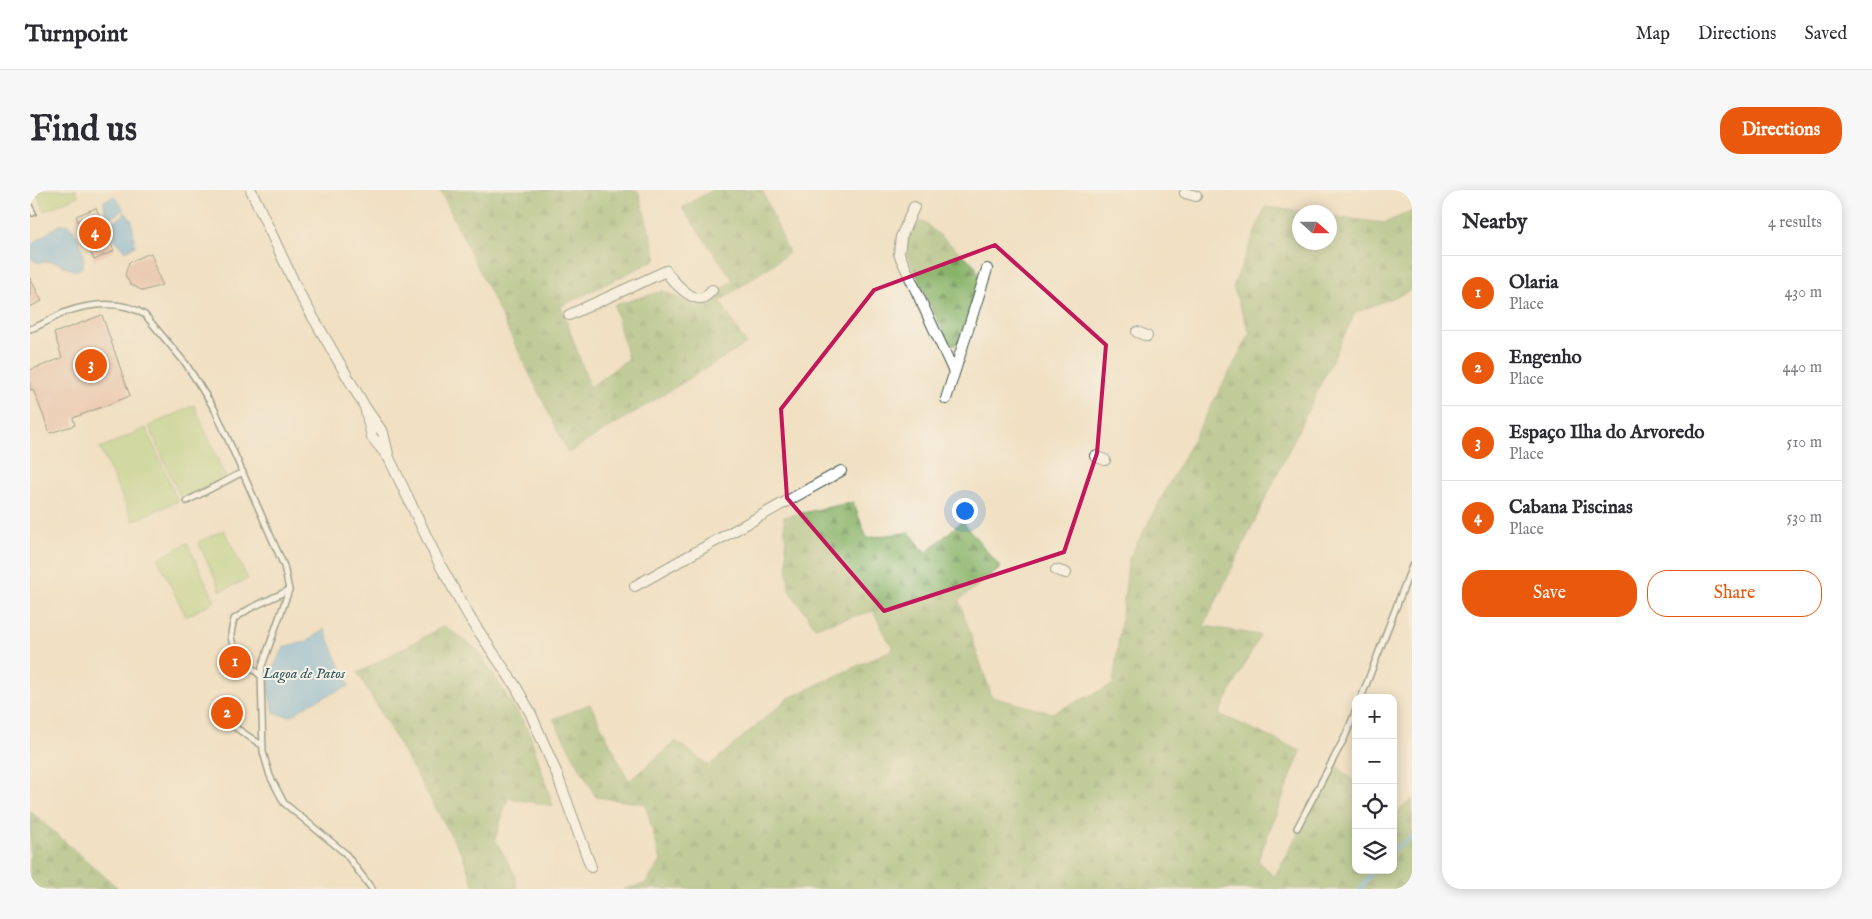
<!DOCTYPE html>
<meta charset="utf-8">
<style>
:root{--surface:#fff;--page:#f7f7f7;--text:#2b2b33;--muted:#7c7c81;--line:#e1e1e2;--accent:#ea580c}
body{margin:0;font-family:"IM FELL English",serif;background:var(--page);color:var(--text)}
.controls{position:absolute;right:15px;bottom:15px;display:grid;overflow:hidden;border-radius:10px;box-shadow:0 2px 12px #0003}
.controls button{width:45px;height:45px;display:grid;place-items:center;padding:0;border:0;border-bottom:1px solid var(--line);background:var(--surface);color:var(--text);font:25px sans-serif}
.compass{position:absolute;left:1262px;top:15px;width:45px;height:45px;border-radius:50%;background:var(--surface);box-shadow:0 2px 12px #0003;rotate:111deg}
.you{position:absolute;left:934px;top:320px;width:18px;height:18px;margin:-12px;border:4px solid #fff;border-radius:50%;background:#1a73e8;box-shadow:0 0 0 8px #1a73e833}
.badge{display:grid;place-items:center;width:32px;height:32px;border-radius:50%;background:var(--accent);color:#fff;font-size:16px;font-weight:700}
.pin{position:absolute;translate:-50% -50%;border:2px solid #fff;box-shadow:0 1px 5px #0006}
.list{margin:0;padding:0;list-style:none}
h2{display:flex;justify-content:space-between;align-items:center;height:65px;margin:0;padding:0 20px;font-size:21px}
h2 small{font-size:16px;font-weight:400;color:var(--muted)}
.list li{display:grid;grid-template-columns:32px 1fr auto;gap:15px;align-items:center;box-sizing:border-box;height:75px;padding:0 20px;border-top:1px solid var(--line)}
.list b{display:block;font-size:19px;white-space:nowrap}
.list p{margin:0;font-size:16px;white-space:nowrap;color:var(--muted)}
.list em{font-size:16px;font-style:normal;color:var(--muted)}
.actions{display:flex;gap:10px;padding:15px 20px}
.actions a{flex:1;padding:11px 0;border:1px solid var(--accent);border-radius:20px;text-align:center;font-size:18px;color:var(--accent)}
.actions .main{background:var(--accent);color:#fff}
.icon{flex:none;width:28px;height:28px;fill:none;stroke:currentColor;stroke-width:2;stroke-linecap:round;stroke-linejoin:round}
.map{position:relative;flex:none;width:1382px;height:699px;overflow:hidden;border-radius:20px}
header{display:flex;align-items:center;gap:30px;box-sizing:border-box;height:70px;padding:0 25px;background:var(--surface);border-bottom:1px solid var(--line)}
header strong{font-size:24px}
nav{display:flex;gap:28px;margin-inline-start:auto;font-size:18px}
.intro{display:flex;align-items:center;justify-content:space-between;box-sizing:border-box;height:120px;padding:0 30px}
h1{margin:0;font-size:35px}
.button{padding:12px 22px;border-radius:20px;background:var(--accent);color:#fff;font-size:18px;font-weight:700}
main{display:flex;gap:30px;padding:0 30px}
aside{flex:1;background:var(--surface);border-radius:20px;box-shadow:0 2px 12px #0003}
.map>svg:first-child{display:block}
</style>
<header>
<strong>Turnpoint</strong>
<nav><a>Map</a><a>Directions</a><a>Saved</a></nav>
</header>
<div class="intro"><h1>Find us</h1><a class="button">Directions</a></div>
<main>
<div class="map">
<svg width="1382" height="699" viewBox="0 0 1382 699">
<defs>
<pattern id="forest-firs" width="22" height="20" patternUnits="userSpaceOnUse" patternTransform="scale(1.25)"><rect width="22" height="20" fill="#87b268"/><path d="M5 1l3.5 6h-7zM16 11l3.5 6h-7z" fill="#6e9256"/></pattern>
</defs>
<rect width="100%" height="100%" fill="#f7f3e8"/>
<filter id="ink" filterUnits="userSpaceOnUse"><feTurbulence type="fractalNoise" baseFrequency=".02" numOctaves="2"/><feDisplacementMap in="SourceGraphic" scale="10" xChannelSelector="R" yChannelSelector="G"/><feConvolveMatrix kernelMatrix="1 2 1 2 8 2 1 2 1" color-interpolation-filters="sRGB"/></filter>
<filter id="wash" filterUnits="userSpaceOnUse"><feTurbulence type="fractalNoise" baseFrequency=".0096" numOctaves="4" result="noise"/><feDisplacementMap in="SourceGraphic" scale="20" xChannelSelector="R" yChannelSelector="G"/><feGaussianBlur stdDeviation="1.12" result="paint"/><feColorMatrix in="noise" values="0 0 0 0 0 0 0 0 0 0 0 0 0 0 0 0 0 1.4 0 .05"/><feComposite in="paint" operator="in"/></filter>
<g filter="url(#wash)">
<rect width="100%" height="100%" fill="#f1e0c2"/>
<!-- forest -->
<path fill="url(#forest-firs)" stroke="#53784e" d="M410,0H607L609,3L627,69L531,116L560,197L598,169L584,115L633,101L667,117L703,90L652,18L682,0H732L759,63L690,111L716,154L538,263Z
M1235,17L1277,22H1270V52H1300V26L1354,33L1382,21V100L1325,123L1174,436L1230,445L1189,524L1271,561L1228,670L1244,687L1306,575L1326,593V680H1363V626L1382,609V699H594L615,694L631,671L615,614L566,607L523,529L560,514L599,591L646,551L679,576L757,509L863,459L843,421L785,437L759,400L754,327L823,312L837,348L879,342L896,363L932,331L971,378L929,410L962,507L1022,523L1083,495L1099,368L1220,144L1203,97Z
M890,32L895,33L945,75L950,89L928,153L925,155L919,154L876,63L878,47Z
M414,436L447,459L499,541L523,616L478,608L465,649L485,685L487,699H445L433,666L328,483Z
M0,621L89,699H0Z"/>
<!-- park -->
<path fill="#aacf78" stroke="#648656" d="M6,0H46L48,6L14,21Z
M164,215L196,288L151,309L119,236Z
M116,238L148,311L103,331L70,258Z
M194,340L218,389L191,401L168,352Z
M157,353L185,411L156,427L128,369Z"/>
<!-- water -->
<path fill="#69b1e0" stroke="#44778a" d="M84,6L94,19L82,27L75,26L74,11Z
M95,22L102,31L105,56L95,61L76,40L75,29C84,33 91,29 95,22Z
M32,34C36,34 40,35 43,39C47,46 60,73 50,79C41,84 33,73 25,72C15,70 6,77 0,66V58L2,54L27,36Z
M294,439L319,496L281,513L261,526L245,524C232,493 240,483 255,456L276,452Z"/>
<g fill="none" stroke-linecap="round" stroke-linejoin="round">
<!-- stream -->
<path stroke="#69b1e0" stroke-width="4" d="M1363,660L1382,646
M1330,699L1343,680"/>
</g>
<g id="blocks">
<!-- building -->
<path fill="#e3ad99" d="M66,18L84,61L64,70L46,26Z
M121,63L132,95L113,101L100,94L95,85L99,72Z
M0,88L12,111L0,117Z
M72,125L100,206L43,228L45,235L20,243L3,199L0,200V180L32,168L24,143Z
M201,461L214,476L208,483L193,470Z
M200,508L208,533L194,538L186,514Z"/>
</g>
</g>
<g filter="url(#ink)">
<use href="#blocks" fill-opacity="0" stroke="#3e5549" stroke-width="1"/>
<g fill="none" stroke-linecap="round" stroke-linejoin="round">
<defs>
<path id="lane" d="M0,17L3,23
M0,139C13,135 23,127 36,122C61,113 93,110 115,125L156,174L185,220L254,376L259,400L232,476L231,486L233,562L240,586L254,613L315,663L342,699
M157,311L213,282
M231,486C220,476 202,462 201,446C201,441 203,434 204,429L219,419L259,400
M1331,508L1382,376
M206,538L233,556
M1267,638L1315,547L1326,520"/>
<path id="street" d="M221,0L269,103L335,217L353,243L359,268
M1155,3L1166,6
M884,17L871,47L869,64L924,182
M539,125L636,81C641,89 660,111 672,108C676,107 679,103 682,100
M1107,142L1117,146
M916,209L957,79
M335,217L342,247L359,268L410,375L440,428L486,497L500,522L526,582L561,677
M1065,266L1075,270
M1026,380L1036,383
M605,396L811,281"/>
</defs>
<!-- lane casing -->
<use href="#lane" stroke="#3e5549" stroke-width="8"/>
<!-- street casing -->
<use href="#street" stroke="#3e5549" stroke-width="12"/>
<!-- lane -->
<use href="#lane" stroke="#fff" stroke-width="5"/>
<!-- street -->
<use href="#street" stroke="#fff" stroke-width="10"/>
</g>
</g>
<!-- marked area -->
<path d="M0 0H1382V699H0ZM965,55L1076,155L1067,263L1034,362L854,421L757,308L751,219L844,100Z" fill="#f1e0c2" fill-opacity=".55" fill-rule="evenodd"/>
<path fill="none" stroke="#c2185b" stroke-width="4" stroke-linejoin="round" d="M965,55L1076,155L1067,263L1034,362L854,421L757,308L751,219L844,100Z"/>
<g text-anchor="middle" stroke-width="4" stroke-linejoin="round" paint-order="stroke">
<!-- water labels -->
<g font-size="15" font-style="italic" fill="#325a5f" stroke="#f7f3e8">
<text x="274" y="488">Lagoa de Patos</text>
</g>
</g>
</svg>
<div class="controls">
<button>+</button>
<button>−</button>
<button><svg class="icon" aria-label="locate" viewBox="0 0 24 24"><circle cx="12" cy="12" r="6"/><path d="M12 2v4M12 18v4M2 12h4M18 12h4"/></svg></button>
<button><svg class="icon" aria-label="layers" viewBox="0 0 24 24"><path d="M12 4l9 5-9 5-9-5zM3 14l9 5 9-5"/></svg></button>
</div>
<svg class="compass" viewBox="-18 -18 36 36"><path d="M0-13l5 13h-10z" fill="#e53935"/><path d="M0 13l5-13h-10z" fill="#7c7c81"/></svg>
<div class="you"></div>
<div class="pin badge" style="left:205px;top:472px">1</div>
<div class="pin badge" style="left:197px;top:523px">2</div>
<div class="pin badge" style="left:61px;top:175px">3</div>
<div class="pin badge" style="left:65px;top:43px">4</div>
</div>
<aside>
<h2>Nearby<small>4 results</small></h2>
<ul class="list">
<li><span class="badge">1</span><div><b>Olaria</b><p>Place</p></div><em>430 m</em></li>
<li><span class="badge">2</span><div><b>Engenho</b><p>Place</p></div><em>440 m</em></li>
<li><span class="badge">3</span><div><b>Espaço Ilha do Arvoredo</b><p>Place</p></div><em>510 m</em></li>
<li><span class="badge">4</span><div><b>Cabana Piscinas</b><p>Place</p></div><em>530 m</em></li>
</ul>
<div class="actions"><a class="main">Save</a><a>Share</a></div>
</aside>
</main>
